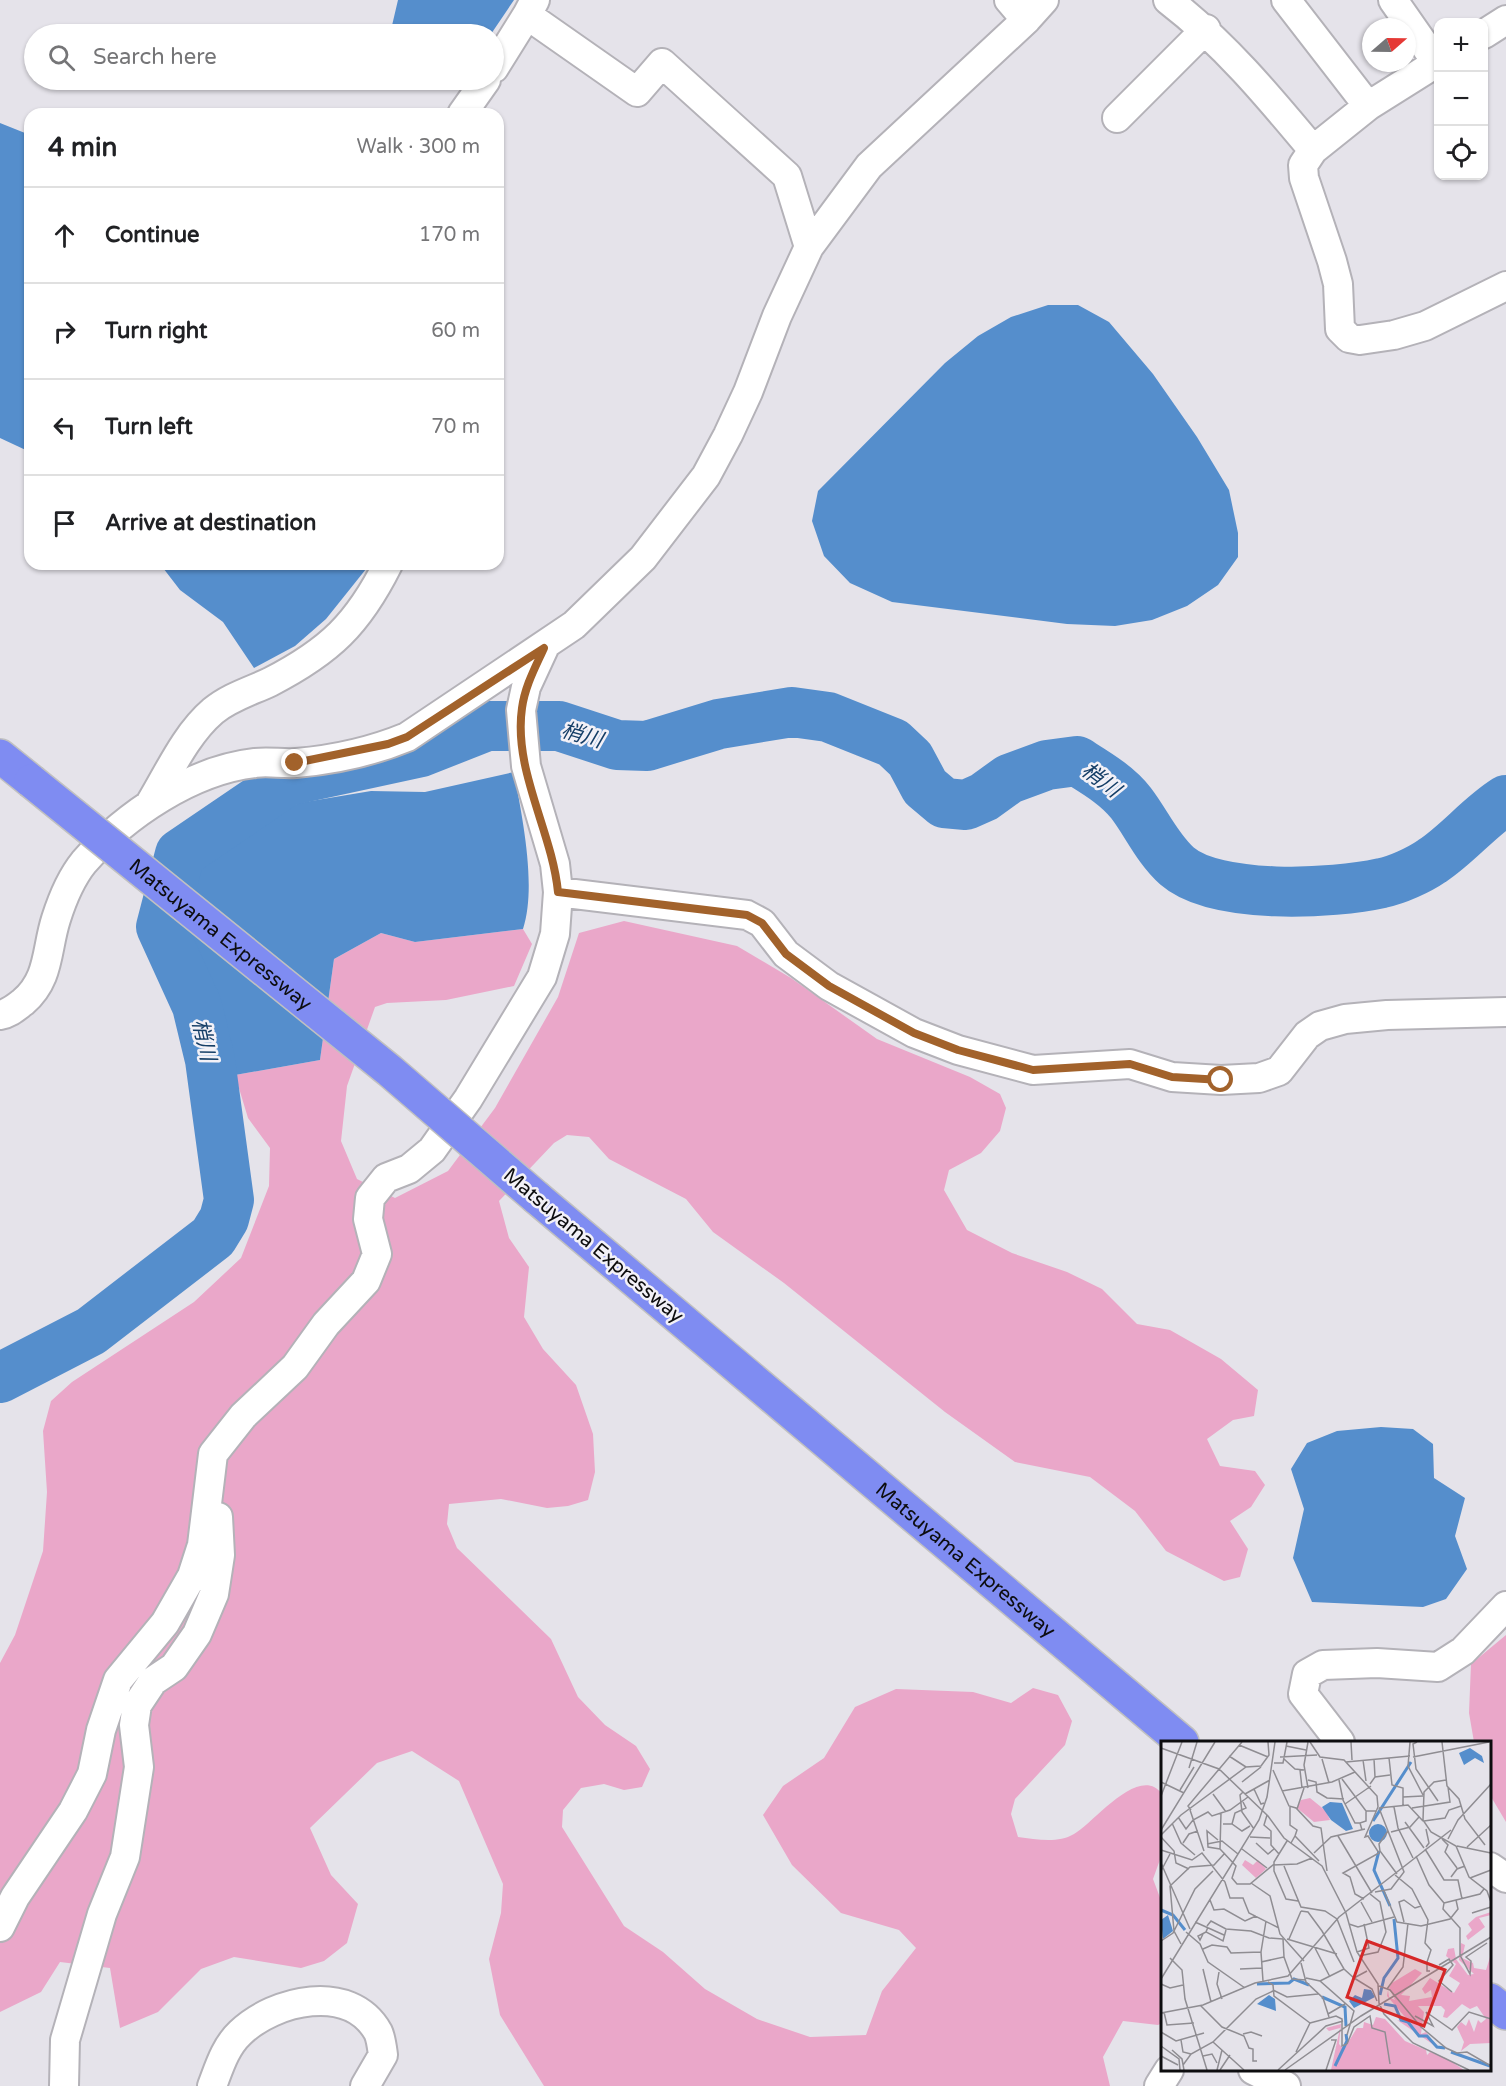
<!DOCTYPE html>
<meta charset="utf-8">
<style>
:root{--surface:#fff;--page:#f2f2f2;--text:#202124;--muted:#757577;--line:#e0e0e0}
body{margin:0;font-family:"Varela Round","Noto Sans JP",sans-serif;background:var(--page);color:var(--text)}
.controls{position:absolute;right:18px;top:18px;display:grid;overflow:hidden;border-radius:12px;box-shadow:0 2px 4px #0004}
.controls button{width:54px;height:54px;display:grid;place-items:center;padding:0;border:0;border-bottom:2px solid var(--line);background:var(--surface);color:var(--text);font:30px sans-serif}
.compass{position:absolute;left:1362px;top:18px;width:54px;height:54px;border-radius:50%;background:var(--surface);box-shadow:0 2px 4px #0004;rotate:70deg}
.stop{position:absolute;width:18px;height:18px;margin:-14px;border:4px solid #a2622b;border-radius:50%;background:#fff}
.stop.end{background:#a2622b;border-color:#fff;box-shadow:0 2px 6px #0008}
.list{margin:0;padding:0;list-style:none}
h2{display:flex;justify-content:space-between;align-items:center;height:78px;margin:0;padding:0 24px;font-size:26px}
h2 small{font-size:20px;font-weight:400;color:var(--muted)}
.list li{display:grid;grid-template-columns:39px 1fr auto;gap:18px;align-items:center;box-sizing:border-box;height:96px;padding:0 24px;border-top:2px solid var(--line)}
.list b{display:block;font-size:22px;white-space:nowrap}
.list em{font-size:20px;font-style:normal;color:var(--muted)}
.icon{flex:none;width:33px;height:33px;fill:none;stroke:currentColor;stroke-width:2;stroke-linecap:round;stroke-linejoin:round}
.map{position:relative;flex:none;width:1506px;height:2086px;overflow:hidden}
.search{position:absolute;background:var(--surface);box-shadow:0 2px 4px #0004;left:24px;top:24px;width:480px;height:66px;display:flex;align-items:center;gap:15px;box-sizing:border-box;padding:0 21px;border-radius:33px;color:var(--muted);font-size:22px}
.panel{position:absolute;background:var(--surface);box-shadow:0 2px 4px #0004;left:24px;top:108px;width:480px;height:462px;border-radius:18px}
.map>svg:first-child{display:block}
</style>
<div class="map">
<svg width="1506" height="2086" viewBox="0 0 1506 2086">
<rect width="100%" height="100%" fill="#e5e3ea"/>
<!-- green -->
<path fill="#eaa7c9" d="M624,921L737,946L791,978L877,1039L970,1077L1000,1094L1006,1108L1000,1131L981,1153L949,1170L944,1190L967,1230L1012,1253L1067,1272L1102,1289L1137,1324L1170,1330L1221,1359L1258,1390L1254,1416L1233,1420L1207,1439L1220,1466L1255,1471L1265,1485L1251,1507L1230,1521L1248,1549L1240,1577L1224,1581L1166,1551L1135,1511L1090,1477L1015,1462L945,1412L784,1283L713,1232L686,1199L609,1159L589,1137L567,1135L554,1143L499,1201L509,1238L529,1267L524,1317L543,1349L576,1385L593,1434L595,1472L588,1500L568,1506L547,1508L501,1499L449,1504L447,1524L457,1548L551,1639L578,1697L605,1725L636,1746L650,1769L642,1787L624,1790L604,1784L581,1788L563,1810L562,1827L624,1926L663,1952L705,1989L757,2019L810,2037L866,2035L882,1991L916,1948L899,1930L841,1913L792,1865L763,1815L783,1786L824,1758L855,1707L896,1689L973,1692L1011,1703L1033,1688L1058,1695L1072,1721L1065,1745L1015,1799L1011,1814L1018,1837C1036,1839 1057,1844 1074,1834C1093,1824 1139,1763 1162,1794V1854L1153,1879L1162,1903V2023L1158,2025L1123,2021L1103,2057L1110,2086H544L500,2015L489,1959L501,1913L503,1884L459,1781L412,1751L377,1763L310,1828L331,1875L358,1904L347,1943L324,1961L301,1968L234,1957L201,1969L158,2012L120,2028L110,1968L60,1962L41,1992L0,2012V1663L15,1635L43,1551L47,1492L43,1431L51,1401L72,1382L194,1302L241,1258L269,1186L270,1148L248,1118L235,1075L320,1060L334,959L381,933L415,942L523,929L532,944L514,986L446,1000L387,1003L375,1007L347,1086L341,1141L357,1179L395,1198L448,1171L495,1108L558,997L579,933Z
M1506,1635V1822L1490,1795V1742H1474L1469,1713L1471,1664Z"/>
<!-- water -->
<path fill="#558ecc" d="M398,0H514L491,34H390Z
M0,123L30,135V452L0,438Z
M1048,305H1078L1109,322L1153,374L1197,437L1229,490L1238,533V557L1218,585L1187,606L1152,620L1115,626L1067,624L892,602L850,583L824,556L812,521L818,491L945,363L978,336L1011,317Z
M160,564H370L326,619L295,646L254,668L223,622L180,590Z
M514,772C522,817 537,886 523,929L415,942L381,933L334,959L320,1060L235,1075L212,995L187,940L193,875L258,821L299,803L371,791L425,792Z
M1381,1427L1413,1429L1433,1444L1434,1478L1465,1498L1455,1536L1467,1569L1446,1599L1423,1607L1312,1602L1293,1558L1304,1509L1291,1469L1307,1443L1337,1431Z"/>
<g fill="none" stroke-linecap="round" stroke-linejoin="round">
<!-- river -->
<path stroke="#558ecc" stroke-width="50" d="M0,1378L91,1331L213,1237L224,1219L229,1200L210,1060L197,1006L161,927L180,854L287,781L421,752L487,726H559L617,745L647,746L719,724L792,712L828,717L893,743L910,759L925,787L944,803L966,805L984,797L1009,779L1047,765L1077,761C1096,773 1117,785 1131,803C1147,824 1157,848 1177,866C1216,900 1333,894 1382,883C1397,880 1419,870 1432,861C1458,844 1479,817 1506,800"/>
<defs>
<path id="street" d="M535,0L527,15L637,92L662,63L787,176L809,247
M1009,0L1026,20
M1168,0C1224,43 1268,96 1313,150
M1286,0L1368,106L1438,62
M1393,0L1437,63
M1484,34L1506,20
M494,68L527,15
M1368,106L1313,150L1303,165L1304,178L1332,261L1338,284L1340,329L1349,338L1360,340L1394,335L1425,326L1506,286
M462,114L486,80
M1117,118L1206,29
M151,802C169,772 186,734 213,711C230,697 251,691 270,682C330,651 358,624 388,564
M558,892L747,915L762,923L786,954L829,986L914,1033L958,1050L1033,1070L1130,1064L1172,1077L1221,1080L1259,1078L1279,1071L1307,1035L1320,1026L1345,1019L1387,1015L1506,1012
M0,1015C10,1013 15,1008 23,1002C50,979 46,950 56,919C62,900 71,878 84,862C125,815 192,770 255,763C268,761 282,764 296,763C332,760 373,751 407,737L574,625L643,558L706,476L728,435L748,392L777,316L809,247L869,166L1026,20L1044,0
M1340,1742L1303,1694L1307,1674L1323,1665L1377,1663L1438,1667L1463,1651L1506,1606
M1490,1867L1506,1878
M0,1927L15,1897L73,1811L92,1774L101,1730L118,1680L165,1623L192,1576L202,1545L213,1454L243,1416L295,1367L326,1324L366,1281L377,1254L368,1219L370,1198L386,1178L409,1169L432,1150L468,1099L542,977L555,934L558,892L555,864L526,766L521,710L526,687L544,648
M1253,2070L1286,2086
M64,2086L65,2040L102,1914L125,1857L139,1767L134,1725L137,1705L153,1681L174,1667L197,1634L214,1594L220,1555L218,1517
M212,2086C219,2068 225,2047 240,2033C274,2000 350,1982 378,2032C381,2038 382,2048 383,2055L365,2086
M1159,2086L1169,2070"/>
<g id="highway">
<path d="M0,756L31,781"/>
<path id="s1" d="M537,1198L1182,1742"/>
<path d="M1490,2000L1506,2013"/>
</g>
</defs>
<!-- street casing -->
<use href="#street" stroke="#b4b2b8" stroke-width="32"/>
<!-- highway casing -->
<use href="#highway" stroke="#c0c0c1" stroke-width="36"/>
<!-- street -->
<use href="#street" stroke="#fff" stroke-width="28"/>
<!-- highway -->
<use href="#highway" stroke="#7f8cf2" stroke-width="33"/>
<defs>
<g id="highway-bridge">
<path id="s2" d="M31,781L390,1071L537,1198"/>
</g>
</defs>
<!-- highway-bridge casing -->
<use href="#highway-bridge" stroke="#c0c0c1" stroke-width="36" stroke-linecap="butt"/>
<!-- highway-bridge -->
<use href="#highway-bridge" stroke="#7f8cf2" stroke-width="33"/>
</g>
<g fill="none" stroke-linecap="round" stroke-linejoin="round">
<!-- route -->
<path stroke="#a2622b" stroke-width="8" d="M295,763L388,744L407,737L544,648C535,668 525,686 522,708C513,770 552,831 558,892L747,915L762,923L786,954L829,986L914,1033L958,1050L1033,1070L1130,1064L1172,1077L1221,1080"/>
</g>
<g text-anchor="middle" stroke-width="5" stroke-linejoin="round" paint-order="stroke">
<!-- street labels -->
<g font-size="20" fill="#0d0d0f" stroke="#f3f1f7">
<text dy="7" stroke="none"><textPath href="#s2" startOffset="244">Matsuyama Expressway</textPath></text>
<text transform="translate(594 1245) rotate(40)" y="7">Matsuyama Expressway</text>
<text dy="7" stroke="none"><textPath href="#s1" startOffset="561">Matsuyama Expressway</textPath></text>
</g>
<!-- water labels -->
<g font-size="21" font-style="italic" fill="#153e67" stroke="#f3f1f7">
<text transform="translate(582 735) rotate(16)" y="7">梢川</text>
<text transform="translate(1101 780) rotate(37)" y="7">梢川</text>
<text transform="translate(204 1040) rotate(77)" y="7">梢川</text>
</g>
</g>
<!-- overview -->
<g transform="translate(1161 1741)">
<rect width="330" height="330" fill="#e5e3ea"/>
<path d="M149,57L165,70L169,79L153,81L136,67L140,59ZM84,119L92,124L97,119L105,128L95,137L81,124ZM330,171V174L318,177L324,186L307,199L305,195L311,189L307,183L315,176ZM300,202L304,204L301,217L312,222L313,227L325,229L330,213V302L309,303L300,310L303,301L296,286L300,281L305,285L308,278L313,291L317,279L320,282L325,278L316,265L309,268L301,263L286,277L282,276L284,269L280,265H257L263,271L260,293L265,291L273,304L236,279L250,283L226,255L227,249L228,256L234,259L228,247L231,242L254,228L261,232L240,254L249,255L248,260L271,256L270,249L264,253L261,248L269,237L293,252L299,242L288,235L295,223L285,215L287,208L293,207L295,218L307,234L313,233L298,219ZM215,276L224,278L244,300L265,309L266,314L269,311L285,317L303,329H170L179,287L168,290L165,287L180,283L178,303L183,308L196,287H202L203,281L212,284Z" fill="#eaa7c9"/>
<path d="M309,7L321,15L323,22L314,17L303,24L298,12ZM169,61L181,62L192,88L185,90L170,79L161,66ZM208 92a9 9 0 1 1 18 0a9 9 0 1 1-18 0ZM7,174L12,190L2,198L0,179ZM203,248L210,249L214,256L193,267L188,260L194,254L201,257ZM108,254L114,258L115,270L96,263Z" fill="#558ecc"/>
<path fill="none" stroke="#558ecc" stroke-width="3" d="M212,80L250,21M218,110L213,129L229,165M0,169L12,174L24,189M96,243L128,242L133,238L148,244M219,254L223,237L237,217L233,178M161,256L184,266L185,285M223,263L234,265L240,279L247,281L258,295H266L276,306L284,307M290,311L329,325M174,325L186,300L185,293"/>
<path fill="none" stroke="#8f8d92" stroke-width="1.5" d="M149,1L159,16L183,19L216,55L217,66L204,96L207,95L218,112L182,132L189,136L194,153L203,158M190,1L191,19M249,1L247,25L262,54M256,1L252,3L255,28L277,60M281,1L286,45L298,58L304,78L324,104M78,4L107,16M125,5L145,9M0,7L58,28L107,75L123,97L161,125L185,172L196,211L217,243L218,262L223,273L252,302L308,329M68,15L85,26M119,16L156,14M252,16L328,1M228,17L231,44L242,47V65M123,18L134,28L143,29M161,18L168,42M213,18L214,36M202,19L205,40M185,21L249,15M113,22H122L126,1M28,27L36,1M112,29L128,65L135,67L152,85L160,87L166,130M139,29L141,47M181,38L205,70H215M147,39L155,41L156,51L166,57L183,58M178,39L182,59L194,82H199M285,39L273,41L263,51L262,79L270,91L295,105L308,136L326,150L330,161M0,41L23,52M81,41L100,26M209,43L214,36L229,34M147,47L143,24L147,1M93,48L100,63L103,62M19,49L33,26M121,50L171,41L194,31M82,51L79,54L81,71L93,88M52,53L65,71M84,53L109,39M0,55L21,1M242,56L262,55M184,63L210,45M129,66V84L136,89L134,95M233,66L237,87L252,117M218,67L247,64L262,80M251,67L289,61L287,46M136,68L143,47M29,69L43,110M30,69L27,65L81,1M60,72L59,108L75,125L71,137L76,143H89L112,124L136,123L151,117M106,74L103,84L110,90V104L118,113M17,76L25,88L32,79L47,71L51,75L69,69L87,56M263,80L284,77L288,69L300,65M244,81L263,107M11,82L20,102L34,114M62,83H71L81,90L89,85M71,83L74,72L85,67L82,61M0,89L54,1M201,89L199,82L205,80V70M227,90L218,103L219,110L236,133M230,91L249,86L258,76M0,94L20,74L85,26L100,25L108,14L107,1M177,95L211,152M0,96L13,110L15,122L28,128M89,96L109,97M281,98L287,104L284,111L296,127M287,98L297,79L330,43M57,99L46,90L47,106L59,108M126,100L113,121V130L125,158L137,160M22,102L28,93L37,90M95,102L107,113L113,108M130,102L134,95L158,120M46,103L61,100L77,113M296,105L330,112M265,106L268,102L265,88M306,106L330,84M81,108L106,127M264,108L283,139H297L301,158M0,109L31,119L41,112L64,141L69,157H82L88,172L118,187M153,112L170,96L204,88M255,115L268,144L283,162L282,168L299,187V214L309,233L310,220L305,216L326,202M0,122L29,188M123,125L140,166L164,170L176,178L193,221M0,130L9,113M234,134L251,148L267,179L264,202L270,209L266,221V230H269M290,136L296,128L304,125M309,137L330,129M90,142L109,155L119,193L143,220M223,150L236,181L260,185L289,178L297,168L295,159M214,151L230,148L243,131L218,67M49,159L53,169L63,168L84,180L95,175M200,161L211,181M283,162L319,153L323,148M140,170L147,171L161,190L183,228L193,237L206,230M311,172L330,166M34,181L63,194M243,181L238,161L243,159L254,167L260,165M188,183L197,186L233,176M46,185L50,180L65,188L90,190L108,197L122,198M47,186L45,191L62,200L65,189M25,191L39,203L47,221L84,247M42,193L39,199L37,195L45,191M126,198L176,213M128,198L140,170M0,200L12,192L34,148L52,130M20,203L13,190L9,145L29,126L53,124L64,112M154,207L169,236M42,208L51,204L66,206L70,212L100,211M196,211L208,207L203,183M198,215L217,211L225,191L219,161L209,153M123,216L131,238L145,239M9,217L21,229L24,258L46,329M100,221L123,216L122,198M140,222L145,241L162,257L168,276M278,224L288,218L292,224L278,240L291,251M42,228L50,261M79,228L101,227M58,231L56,243L61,258M145,237L159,240L193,270L186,294M193,237L211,248L216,260M0,238L98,79L106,56L114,1M102,240L100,211L105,180M159,240L183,228M107,241L112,244L113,255L149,282M0,243L9,247L22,244M218,245L229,249L260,286L285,307L296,312L306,311L330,325M226,248L242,226L247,182M112,249L126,256L157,253M40,265L61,286L83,295L88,307L92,308V320H96M3,271L6,284L33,282M265,271L291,289L308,271L330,278M0,272L42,264L94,242L127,235L178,176L290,89M167,273L184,263M254,275L272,285L265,271M149,282L175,275L181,278V305L186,303M0,291L15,300L43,292M82,293L90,291L101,295M20,299L22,311L30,313M52,301L83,329M186,303L193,286L209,275L211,287L224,291L229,323M0,305L18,318L19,329M11,309L21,318L23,329M135,311L149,282M0,315L17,324M42,315L51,313L56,322M22,324L30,313L52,301L95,258L112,250M56,329L61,309M59,329L69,314M117,329L165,285L182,280M124,329L200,275L330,196M165,329L175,299H170"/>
<path fill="#d62828" fill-opacity="0.15" stroke="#d62828" stroke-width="3" d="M206,200L284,229L263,285L186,256Z"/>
<rect width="330" height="330" fill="none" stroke="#0d0d0f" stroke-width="3"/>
</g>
</svg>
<div class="controls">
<button>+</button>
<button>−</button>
<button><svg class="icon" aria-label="locate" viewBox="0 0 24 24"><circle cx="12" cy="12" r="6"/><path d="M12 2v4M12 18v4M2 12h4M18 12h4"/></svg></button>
</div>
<svg class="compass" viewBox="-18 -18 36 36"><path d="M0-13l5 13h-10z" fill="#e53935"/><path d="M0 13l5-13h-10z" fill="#757577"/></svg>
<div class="stop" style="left:1221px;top:1080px"></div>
<div class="stop end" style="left:295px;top:763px"></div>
<div class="search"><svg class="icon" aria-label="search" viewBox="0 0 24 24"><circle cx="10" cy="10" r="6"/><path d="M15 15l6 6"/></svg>Search here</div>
<section class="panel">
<h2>4 min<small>Walk · 300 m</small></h2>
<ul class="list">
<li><svg class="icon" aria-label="ahead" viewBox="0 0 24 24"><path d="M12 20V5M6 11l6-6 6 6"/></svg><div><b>Continue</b></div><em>170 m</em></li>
<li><svg class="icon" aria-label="right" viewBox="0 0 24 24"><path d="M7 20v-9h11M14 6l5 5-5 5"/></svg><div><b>Turn right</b></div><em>60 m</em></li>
<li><svg class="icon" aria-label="left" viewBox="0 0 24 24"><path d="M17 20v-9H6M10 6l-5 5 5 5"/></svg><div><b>Turn left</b></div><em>70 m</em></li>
<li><svg class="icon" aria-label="arrive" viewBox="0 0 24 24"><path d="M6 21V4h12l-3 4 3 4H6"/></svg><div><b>Arrive at destination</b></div></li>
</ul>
</section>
</div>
